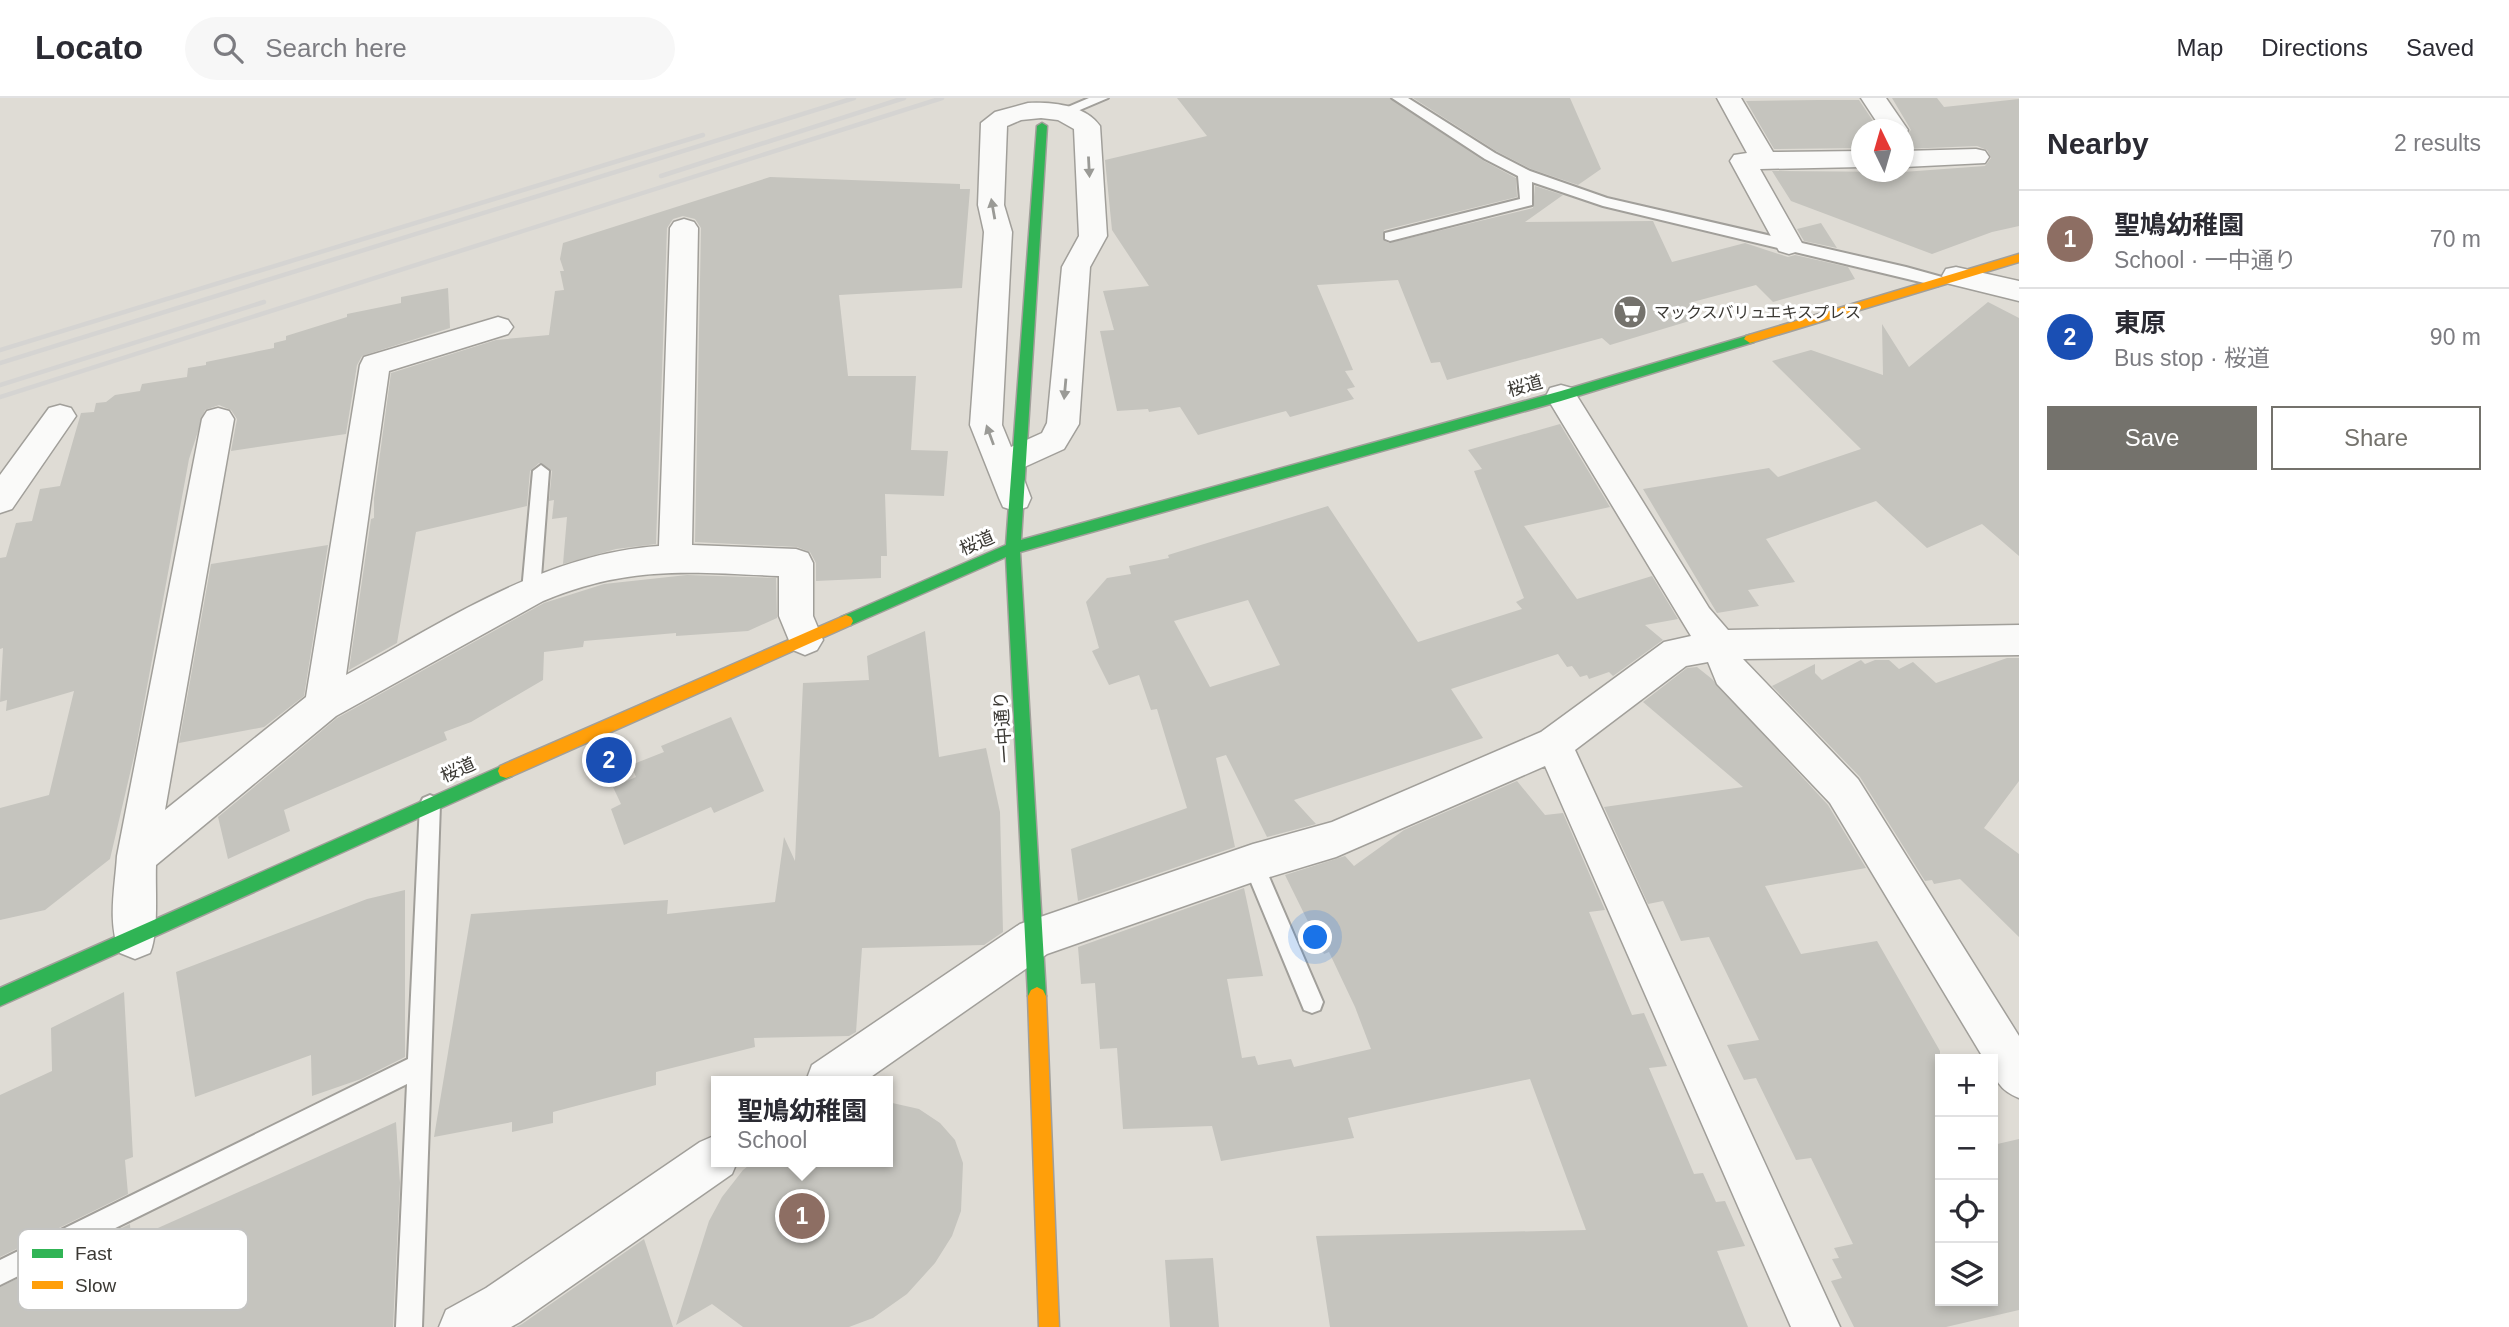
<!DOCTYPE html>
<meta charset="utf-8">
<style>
:root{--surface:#fff;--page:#f7f7f7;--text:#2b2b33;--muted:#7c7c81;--line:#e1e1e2;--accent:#74726c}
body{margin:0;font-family:Arial,"Noto Sans JP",sans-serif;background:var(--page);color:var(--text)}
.controls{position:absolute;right:21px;bottom:21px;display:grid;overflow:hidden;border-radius:0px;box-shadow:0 4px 10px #0003}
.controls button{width:63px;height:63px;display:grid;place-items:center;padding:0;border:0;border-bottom:2px solid var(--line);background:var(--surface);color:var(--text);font:35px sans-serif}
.compass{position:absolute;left:1851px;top:21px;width:63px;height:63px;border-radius:50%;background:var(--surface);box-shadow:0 4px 10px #0003;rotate:355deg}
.you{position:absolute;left:1316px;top:840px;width:24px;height:24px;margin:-18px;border:5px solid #fff;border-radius:50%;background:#1a73e8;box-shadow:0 0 0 10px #1a73e833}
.badge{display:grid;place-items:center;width:46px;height:46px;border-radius:50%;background:var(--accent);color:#fff;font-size:23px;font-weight:700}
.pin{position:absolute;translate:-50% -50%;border:4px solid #fff;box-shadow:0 2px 7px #0006}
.popup{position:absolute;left:711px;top:978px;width:182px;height:91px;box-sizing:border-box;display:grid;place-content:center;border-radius:0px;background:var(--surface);filter:drop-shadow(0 2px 5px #0005);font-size:23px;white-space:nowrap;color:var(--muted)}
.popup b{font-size:26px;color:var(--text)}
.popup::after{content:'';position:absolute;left:50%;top:100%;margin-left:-14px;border:14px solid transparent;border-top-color:var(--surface)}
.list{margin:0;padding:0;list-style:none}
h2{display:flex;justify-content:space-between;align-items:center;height:91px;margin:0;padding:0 28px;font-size:30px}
h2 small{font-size:23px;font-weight:400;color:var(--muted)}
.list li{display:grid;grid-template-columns:46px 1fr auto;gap:21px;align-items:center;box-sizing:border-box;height:98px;padding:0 28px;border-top:2px solid var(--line)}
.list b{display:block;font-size:26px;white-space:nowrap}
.list p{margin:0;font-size:23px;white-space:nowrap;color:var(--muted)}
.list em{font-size:23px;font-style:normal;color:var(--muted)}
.actions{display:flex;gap:14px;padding:21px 28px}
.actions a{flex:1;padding:16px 0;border:2px solid var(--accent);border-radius:0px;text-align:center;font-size:24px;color:var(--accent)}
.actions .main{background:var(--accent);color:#fff}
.icon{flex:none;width:38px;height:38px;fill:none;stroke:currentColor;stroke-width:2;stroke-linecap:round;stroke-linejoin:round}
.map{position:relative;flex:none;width:2019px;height:1229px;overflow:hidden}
header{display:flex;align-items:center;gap:42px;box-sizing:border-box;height:98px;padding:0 35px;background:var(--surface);border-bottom:2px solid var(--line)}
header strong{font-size:33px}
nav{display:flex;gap:38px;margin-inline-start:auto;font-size:24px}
.search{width:490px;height:63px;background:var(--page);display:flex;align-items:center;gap:18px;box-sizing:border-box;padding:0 24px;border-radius:38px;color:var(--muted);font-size:26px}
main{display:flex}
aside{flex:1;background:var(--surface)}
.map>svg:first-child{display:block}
</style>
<header>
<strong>Locato</strong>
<div class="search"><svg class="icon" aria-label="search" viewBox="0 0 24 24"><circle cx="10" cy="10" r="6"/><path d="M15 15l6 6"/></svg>Search here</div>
<nav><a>Map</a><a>Directions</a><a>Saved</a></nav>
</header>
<main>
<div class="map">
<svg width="2019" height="1229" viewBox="0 0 2019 1229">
<rect width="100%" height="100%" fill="#dfdcd5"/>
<!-- building -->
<path fill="#c5c4be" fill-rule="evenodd" d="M1177,0H1390L1484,63L1516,80L1517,99L1384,132L1383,142L1389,145L1533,110L1535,88L1563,97L1525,124L1653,123L1672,164L1745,145L1788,159L1795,157L1848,169L1855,181L1773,204L1756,187L1689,205L1696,221L1610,247L1602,240L1447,282L1440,264L1431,265L1398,182L1317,187L1353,272L1345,273L1355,289L1347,291L1354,301L1290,319L1286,313L1198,337L1180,309L1149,314L1148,311L1117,313L1100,233L1114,232L1103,193L1149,188L1112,132L1105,62L1207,38Z
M1413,0H1570L1601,71L1578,87L1531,71L1496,53Z
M1892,0H1937L1944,9L2019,1V128L1992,134L1932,156L1791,103L1772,73L1903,74L1985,68L1991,60L1987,52L1977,48L1903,51V39L1911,32Z
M1819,2H1859L1879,32H1861V50L1774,51L1746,3Z
M770,79L960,86V91H970L962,190L839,197L848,278H916L911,352L948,353L944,398L885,396L887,458H881V480L816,483V465L810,454L797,449L695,444L701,130L695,121L683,118L673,121L667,130L656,446L616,451L563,466L567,419L552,421L554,402L549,403L552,373L539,365L530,373L527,408L416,434L397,545L349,572L371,421L374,420V400L391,275L496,242L549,237L555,193L564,192L560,173H564L560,161L563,145Z
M1821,125L1837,150L1804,143L1797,131Z
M448,190L450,230L362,258L357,267L346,336L231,353L237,321L231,312L219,307L205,312L189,361L135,654L110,761L45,812L0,822V710L49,697L74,593L6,613L7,602L0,604L3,550L0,551V460L6,459L16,425L32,423L40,391L60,388L81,315L94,314L96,305L106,304L115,297L140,293L142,286L187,279L188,270L206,267V264L274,250V245L286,242V238L347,219V216L401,205V199Z
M1988,204L2019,220V458L1982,426L1927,450L1876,403L1766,441L1795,484L1748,492L1759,508L1717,515L1643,391L1769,370L1778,379L1861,351L1772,263L1811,252L1883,277L1882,226L1909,269Z
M1560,326L1610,409L1524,428L1577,501L1652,478L1678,521L1645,527L1663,542L1613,578L1609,574L1589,581L1587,577L1580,579L1572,568L1567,569L1558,556L1451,591L1483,640L1294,702L1316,726L1267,739L1226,657L1216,660L1235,749L1078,803L1071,751L1187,710L1157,611L1151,612L1139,577L1109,587L1092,553L1099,550L1086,504L1107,480L1131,476L1129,468L1169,460L1168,457L1328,408L1418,544L1522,511L1516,504L1524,500L1474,373L1482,371L1468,352ZM1248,502L1280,567L1210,589L1174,523Z
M328,447L304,598L264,629L179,645L211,466Z
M687,477L776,480L777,520L748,533L676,538V535L584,543L583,549L544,554L543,582L471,624L444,634L447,642L284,712L290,733L228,761L218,719L337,620L544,505L604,486Z
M925,533L939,659L986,650L1000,714L1003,834L984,847L862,850L856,934L849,938L754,940L755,949L656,974V987L553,1014V1025L512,1034V1024L434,1039L471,816L668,802L667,816L775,804L784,739L795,763L803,585L869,582L867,558Z
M2007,560H2019V683L1984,730L2019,756V839L1960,781L1934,786L1932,782L1925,783L1860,679L1772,588L1815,566V575L1822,582L1861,562L1865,566L1875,562H1889L1899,571L1913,564L1936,585Z
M1697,569L1712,581L1828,707L1866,770L1765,788L1801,856L1877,843L1940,953V1203H1993V1047L2019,1041V1212L1946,1229H1854L1831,1183L1842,1180L1832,1161L1839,1160L1834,1150L1853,1146L1811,1060L1796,1062L1756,980L1744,982L1727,947L1759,942L1709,839L1681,843L1663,803L1648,806L1604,709L1743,689L1643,604L1687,570Z
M731,619L764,693L714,715L711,709L624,747L611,711L621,706L613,689L636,679L631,667L664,654L661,648Z
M1517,683L1545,717L1563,715L1605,812L1589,814L1632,917L1644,915L1667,968L1649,970L1694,1076L1703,1075L1716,1104L1725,1103L1745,1148L1717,1153L1748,1229H1330L1316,1138L1586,1132L1530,981L1348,1020L1354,1040L1221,1063L1212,1028L1123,1031L1117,950L1100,951L1095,885L1081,886L1078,849L1244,790L1263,878L1227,881L1242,960L1255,958L1258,967L1291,961L1294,969L1371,951L1355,909L1329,854L1324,856L1285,777L1345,758L1354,768L1404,732Z
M405,792V959L361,981L312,998L311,957L195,999L176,874L367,801Z
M124,894L133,1059L125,1062L128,1096L0,1159V997L52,973L51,930Z
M888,1004L919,1011L940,1025L955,1042L963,1065L961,1113L952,1138L935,1165L907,1196L873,1220L849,1229H743L712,1206L676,1227L709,1123L722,1099L743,1072L753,1064H888Z
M396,1024L400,1085L393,1229H0V1189L130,1126L131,1142Z
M644,1141L673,1229H516L522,1226Z
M1213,1160L1219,1229H1170L1165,1162Z"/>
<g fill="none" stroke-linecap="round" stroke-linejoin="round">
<defs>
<path id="lane" d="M1089,0H1108L1068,17L1056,14Z
M1392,0H1408L1495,55L1530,73L1607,100L1906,169L1942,179L1944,183L1937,188L1603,108L1532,84V107L1390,143L1385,141V135L1520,101L1518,78L1485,61Z
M541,367L549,373L540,493L531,500L522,493L533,373Z
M430,697L437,700L440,706L422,1229H396L407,986L0,1187V1162L408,961L420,706L423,700Z
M1253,755L1260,758L1323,904L1320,912L1312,915L1304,912L1243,765L1246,758Z"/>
<path id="street" d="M1717,0H1741L1773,54L1862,53V69L1760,71L1803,147L1799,153L1789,156L1779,153L1730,63L1734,57L1747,55Z
M1861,0H1886L1908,32L1904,37V32H1882Z
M1028,5C1052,4 1085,7 1100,28L1107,138L1090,169L1079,326L1064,351L1020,371L1031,400L1027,409L1015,413L1003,409L999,400L970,327L984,134L978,107L981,25L995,14ZM1041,20L1058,22L1074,31L1079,138L1062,169L1047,325L1042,335L1011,349L1002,327L1012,134L1004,107L1007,28L1021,22Z
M1976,51L1985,53L1989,59L1985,65L1904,69V53Z
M684,121L694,124L698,130L692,447L796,451L808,455L813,465V518L823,542L817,552L805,557L793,552L779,518V478C689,474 629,467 543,503L336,618L156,767C155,792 159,834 150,855L135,861L120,855C107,825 115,790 117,758L202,321L207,313L218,310L229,313L234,321L165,712L306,599L360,267L364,259L498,219L508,222L513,229L508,236L389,273L346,577C446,523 543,456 659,448L670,130L674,124Z
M1956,169L2019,183V203L1946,185L1942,178L1946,171Z
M1561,287L1572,290L1709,510L1728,532L2019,527V557L1743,561L1858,681L2019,938V1000C2000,992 1993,982 1993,961H1984L1830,705L1717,586L1708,564L1686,568L1575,652L1840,1229H1791L1545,668L1336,759L1253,784L1047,856L865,983H806L812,967L1020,826L1253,746L1332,724L1541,634L1664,544L1691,538L1546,298L1550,290Z
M60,307L71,310L76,318L12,411L0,415V377L49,310Z
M716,1037V1064H737L732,1076L520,1224L511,1229H439L446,1212L486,1190L700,1044Z"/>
<path id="fast" d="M1042,25L1047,28L1021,442L1561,293L1750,237L1756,241L1754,244L1561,303L1020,454L1046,898L1043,904L1037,907L1031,904L1028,898L1006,459L851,527H841L839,523L841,519L1006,447L1037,28Z
M506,666L512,668L514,673L512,678L0,908V890Z"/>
<path id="slow" d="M2019,156V164L1750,245L1744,241L1746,238Z
M846,517L851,519L853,523L851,527L512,678L506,680L500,678L498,673L500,668Z
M1037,889L1043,892L1046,898L1059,1229H1039L1028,898L1031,892Z"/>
</defs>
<!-- lane casing -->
<use href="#lane" stroke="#a19f9a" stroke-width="4"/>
<!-- street casing -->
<use href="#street" stroke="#a19f9a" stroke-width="3"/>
<!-- fast casing -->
<use href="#fast" stroke="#a19f9a" stroke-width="3"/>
<!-- slow casing -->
<use href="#slow" stroke="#a19f9a" stroke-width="3"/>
<!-- lane -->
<use href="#lane" fill="#fafaf9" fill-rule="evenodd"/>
<!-- street -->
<use href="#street" fill="#fafaf9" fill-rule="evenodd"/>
<!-- fast -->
<use href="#fast" fill="#30b455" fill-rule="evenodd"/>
<!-- slow -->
<use href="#slow" fill="#ff9f0a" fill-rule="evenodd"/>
<!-- rail -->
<path stroke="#d5d4d2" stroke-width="4.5" d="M661,78L904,0
M0,252L703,37
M0,265L854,0
M0,287L264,204
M0,299L942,0"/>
</g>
<!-- one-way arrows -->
<defs><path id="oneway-solid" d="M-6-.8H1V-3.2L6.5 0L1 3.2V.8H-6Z" transform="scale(1.75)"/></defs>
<g fill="#9a9a96">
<use href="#oneway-solid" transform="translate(1089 69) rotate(87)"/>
<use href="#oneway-solid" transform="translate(993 111) rotate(-100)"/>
<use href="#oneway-solid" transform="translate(1065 291) rotate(95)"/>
<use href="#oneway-solid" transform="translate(990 337) rotate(-110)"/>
</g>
<!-- icons -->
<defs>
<symbol id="supermarket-disc" viewBox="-11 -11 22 22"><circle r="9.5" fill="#74726c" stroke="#fff"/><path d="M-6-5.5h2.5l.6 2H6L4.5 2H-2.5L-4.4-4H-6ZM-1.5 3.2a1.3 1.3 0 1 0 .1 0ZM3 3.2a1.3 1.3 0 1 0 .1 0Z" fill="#fff"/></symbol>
</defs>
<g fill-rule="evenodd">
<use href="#supermarket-disc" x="1611" y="195" width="38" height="38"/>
</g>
<g text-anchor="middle" stroke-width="6" stroke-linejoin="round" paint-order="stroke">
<!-- far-poi labels -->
<g font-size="16" fill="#3b3934" stroke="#fff" text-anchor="start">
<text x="1654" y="220">マックスバリュエキスプレス</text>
</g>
<!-- street labels -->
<g font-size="18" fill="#3b3934" stroke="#fff">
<text transform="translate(1525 288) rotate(-15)" y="6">桜道</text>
<text transform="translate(977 445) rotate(-23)" y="6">桜道</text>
<text transform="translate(1003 629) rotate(-94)" y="6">一中通り</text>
<text transform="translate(458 672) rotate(-24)" y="6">桜道</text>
</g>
</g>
<!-- legend -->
<rect x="18" y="1131" width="230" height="81" rx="10" fill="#fff" stroke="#c4c4c2" stroke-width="2"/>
<rect x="32" y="1151" width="31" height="9" fill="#30b455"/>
<rect x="32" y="1183" width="31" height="8" fill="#ff9f0a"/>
<g font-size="19" fill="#3b3934">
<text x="75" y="1162">Fast</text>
<text x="75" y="1194">Slow</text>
</g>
</svg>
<div class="controls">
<button>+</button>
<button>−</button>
<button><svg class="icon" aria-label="locate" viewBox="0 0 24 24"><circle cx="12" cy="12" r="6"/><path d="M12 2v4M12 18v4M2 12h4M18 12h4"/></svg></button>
<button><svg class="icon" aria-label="layers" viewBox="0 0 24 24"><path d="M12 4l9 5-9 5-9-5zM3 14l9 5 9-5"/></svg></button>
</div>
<svg class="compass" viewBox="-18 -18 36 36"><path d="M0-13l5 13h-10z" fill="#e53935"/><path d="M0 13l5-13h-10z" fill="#7c7c81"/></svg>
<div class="you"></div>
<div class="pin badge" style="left:802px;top:1118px;background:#8d6e63">1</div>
<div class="popup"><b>聖鳩幼稚園</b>School</div>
<div class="pin badge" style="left:609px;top:662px;background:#1a4fb4">2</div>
</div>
<aside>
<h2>Nearby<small>2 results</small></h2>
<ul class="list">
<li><span class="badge" style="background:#8d6e63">1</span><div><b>聖鳩幼稚園</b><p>School · 一中通り</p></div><em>70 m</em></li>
<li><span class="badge" style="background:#1a4fb4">2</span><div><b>東原</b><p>Bus stop · 桜道</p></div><em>90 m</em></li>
</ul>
<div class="actions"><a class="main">Save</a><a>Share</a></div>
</aside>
</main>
